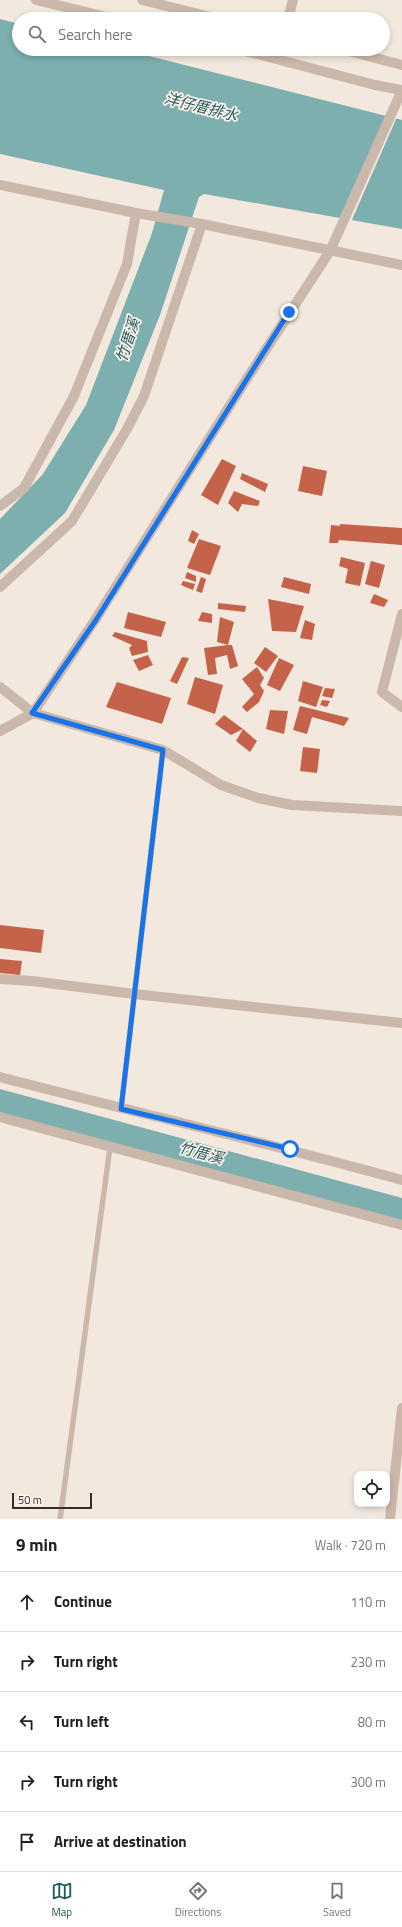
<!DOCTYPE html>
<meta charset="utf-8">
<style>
:root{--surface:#fff;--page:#f6f6f6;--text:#202124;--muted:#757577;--line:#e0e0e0;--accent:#1f5759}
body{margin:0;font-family:"Titillium Web","Noto Sans TC",sans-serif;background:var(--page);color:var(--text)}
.controls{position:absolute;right:12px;bottom:12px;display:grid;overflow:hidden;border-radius:8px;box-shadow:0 2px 6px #0003}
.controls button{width:36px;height:36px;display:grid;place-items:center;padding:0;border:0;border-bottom:1px solid var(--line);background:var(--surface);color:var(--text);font:20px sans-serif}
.scale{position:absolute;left:12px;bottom:10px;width:80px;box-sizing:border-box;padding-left:4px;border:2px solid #382d29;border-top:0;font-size:11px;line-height:14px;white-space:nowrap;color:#382d29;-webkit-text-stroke:3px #faf2eb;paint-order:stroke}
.stop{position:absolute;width:12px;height:12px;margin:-9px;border:3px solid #1a73e8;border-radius:50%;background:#fff}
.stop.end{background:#1a73e8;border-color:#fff;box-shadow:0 1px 4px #0008}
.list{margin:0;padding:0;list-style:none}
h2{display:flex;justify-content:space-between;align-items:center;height:52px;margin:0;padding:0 16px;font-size:17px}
h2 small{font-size:13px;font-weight:400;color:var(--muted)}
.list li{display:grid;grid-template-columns:26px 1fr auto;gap:12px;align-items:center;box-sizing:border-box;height:60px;padding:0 16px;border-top:1px solid var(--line)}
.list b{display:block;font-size:15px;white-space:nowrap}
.list em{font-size:13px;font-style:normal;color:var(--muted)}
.icon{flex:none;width:22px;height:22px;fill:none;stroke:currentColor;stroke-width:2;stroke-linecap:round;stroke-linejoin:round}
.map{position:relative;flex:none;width:402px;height:1519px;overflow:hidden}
.search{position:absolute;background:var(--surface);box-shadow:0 2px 6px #0003;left:12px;right:12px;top:12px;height:44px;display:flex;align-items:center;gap:10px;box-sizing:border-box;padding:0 14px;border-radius:22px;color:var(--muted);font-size:15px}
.sheet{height:352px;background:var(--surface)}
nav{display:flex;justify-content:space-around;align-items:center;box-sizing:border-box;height:56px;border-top:1px solid var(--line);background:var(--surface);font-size:11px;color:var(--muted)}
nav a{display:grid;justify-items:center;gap:2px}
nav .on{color:var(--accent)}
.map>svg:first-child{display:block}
</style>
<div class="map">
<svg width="402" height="1519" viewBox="0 0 402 1519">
<rect width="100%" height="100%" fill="#f2e8de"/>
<!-- water -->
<path fill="#7dafaf" d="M0,19L19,24V49H121L402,120V229L204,194L199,197L160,315L114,430L65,513L0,574V519L43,474L86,405L152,233L164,190L0,154Z
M0,1089L402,1198V1225L0,1114Z"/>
<!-- pier -->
<path fill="#f2e8de" d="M390,115L397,117L351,222L345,221Z"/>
<!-- building -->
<path fill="#c4634a" d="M222,459L236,466L218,505L201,495Z
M303,466L327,471L322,496L298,491Z
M242,473L268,484L265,492L240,479Z
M234,491L260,501L258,506L242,504L238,512L228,503Z
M340,524L402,528V545L339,540L338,543H329L331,525L340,526Z
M192,530L199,534L194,544L188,541Z
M199,539L221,546L210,575L187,568Z
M341,557L365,563L360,586L345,583L348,569L339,566Z
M371,561L385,565L379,588L365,584Z
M187,572L196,576V582L185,578Z
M201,577L206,579L202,593L196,591Z
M284,577L311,584L309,594L281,587Z
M183,581L195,584L193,590L181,585Z
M374,594L388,600L384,607L370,603Z
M268,599L304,606L296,632L272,631Z
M218,603L246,606L245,612L218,609Z
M128,612L166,622L161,637L124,628Z
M202,612L212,614V623L198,621Z
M220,617L234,622L228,645H232L238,666L230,669L227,655L215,658L217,674L208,675L204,648L228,645L217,642Z
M305,620L315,624L312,640L300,638Z
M115,632L147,641L148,652L132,656L129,648L132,645L112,636Z
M265,647L278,656L266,672L254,663Z
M148,655L153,665L139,671L133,660Z
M182,657L189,658L177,684L170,681Z
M279,658L294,665L280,691L267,685Z
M257,667L264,678L260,685L264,691L259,702L247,712L242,707L254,694L242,679Z
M195,677L223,685L215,714L187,704Z
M303,681L323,687L316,707L298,701Z
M117,682L171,698L162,724L106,707Z
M325,688L335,689L332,698L322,696Z
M322,700L330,701L327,707L320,705Z
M300,706L349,718L344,726L312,717L307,734L293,730Z
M270,710L288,711L284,734L266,729Z
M224,715L243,729L231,735L215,724Z
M243,729L257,741L250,752L236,741Z
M303,747L320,749L317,773L300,771Z
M0,925L44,930L41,953L0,948Z
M0,959L22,961L20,975L0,973Z"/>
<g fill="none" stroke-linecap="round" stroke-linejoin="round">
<!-- service -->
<path stroke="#cab8aa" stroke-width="5.5" d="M121,1109L163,750
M60,1519L110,1147"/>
<!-- minor -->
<path stroke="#cab8aa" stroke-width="10" d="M36,0L115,19
M142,0L219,19
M288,19L293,0
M238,49L375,85L402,90
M341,49L402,65
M0,185L136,213L202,224L402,265
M0,506L24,488L74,396L127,264L136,213
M0,587L72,521L127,429L144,396L202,224
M402,614L382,692L402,707
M0,731L33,713
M0,979L32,981L134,994L402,1023
M0,1077C134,1112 269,1143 402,1180
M0,1117L402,1225
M390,1519L402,1408"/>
<!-- tertiary -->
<path stroke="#cab8aa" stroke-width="10" d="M0,687L33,713L163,750L221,785L258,798L292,805L402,811
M33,713L95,620L246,380L330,251L402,90"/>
</g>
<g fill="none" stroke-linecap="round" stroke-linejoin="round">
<!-- route -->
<path stroke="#1a73e8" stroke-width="5" d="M289,312L96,620L32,713L163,750L121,1109L290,1149"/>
</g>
<g text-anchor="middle" stroke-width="3.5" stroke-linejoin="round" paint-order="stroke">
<!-- water labels -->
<g font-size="15" font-style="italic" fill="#1f5759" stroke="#faf2eb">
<text transform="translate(201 107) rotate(14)" y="5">洋仔厝排水</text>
<text transform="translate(128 340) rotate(-72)" y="5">竹厝溪</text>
<text transform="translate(201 1153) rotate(15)" y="5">竹厝溪</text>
</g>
</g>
</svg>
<div class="controls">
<button><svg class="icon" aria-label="locate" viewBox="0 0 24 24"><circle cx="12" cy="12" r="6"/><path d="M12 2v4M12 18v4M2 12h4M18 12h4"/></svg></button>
</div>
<div class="scale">50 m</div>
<div class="stop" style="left:290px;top:1149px"></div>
<div class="stop end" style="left:289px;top:312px"></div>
<div class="search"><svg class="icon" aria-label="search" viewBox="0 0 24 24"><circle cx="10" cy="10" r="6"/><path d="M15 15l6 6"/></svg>Search here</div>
</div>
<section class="sheet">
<h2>9 min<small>Walk · 720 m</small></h2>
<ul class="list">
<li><svg class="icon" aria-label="ahead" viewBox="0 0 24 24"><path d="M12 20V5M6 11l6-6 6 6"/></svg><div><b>Continue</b></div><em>110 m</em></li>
<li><svg class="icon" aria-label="right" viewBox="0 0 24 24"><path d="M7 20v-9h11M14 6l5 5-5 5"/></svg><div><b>Turn right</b></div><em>230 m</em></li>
<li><svg class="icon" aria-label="left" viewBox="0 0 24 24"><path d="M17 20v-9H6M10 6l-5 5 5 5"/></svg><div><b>Turn left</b></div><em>80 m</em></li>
<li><svg class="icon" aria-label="right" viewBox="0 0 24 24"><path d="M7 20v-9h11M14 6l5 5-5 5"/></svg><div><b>Turn right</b></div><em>300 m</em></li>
<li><svg class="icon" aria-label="arrive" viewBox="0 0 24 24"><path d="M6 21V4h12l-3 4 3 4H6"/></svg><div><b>Arrive at destination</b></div></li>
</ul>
</section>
<nav>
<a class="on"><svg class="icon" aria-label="map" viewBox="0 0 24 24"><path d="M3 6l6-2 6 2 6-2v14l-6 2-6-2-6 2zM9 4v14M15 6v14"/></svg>Map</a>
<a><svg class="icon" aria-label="directions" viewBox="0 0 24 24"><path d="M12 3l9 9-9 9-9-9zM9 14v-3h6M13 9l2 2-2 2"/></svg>Directions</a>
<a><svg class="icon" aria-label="saved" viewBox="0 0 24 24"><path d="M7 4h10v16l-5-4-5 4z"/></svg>Saved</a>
</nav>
